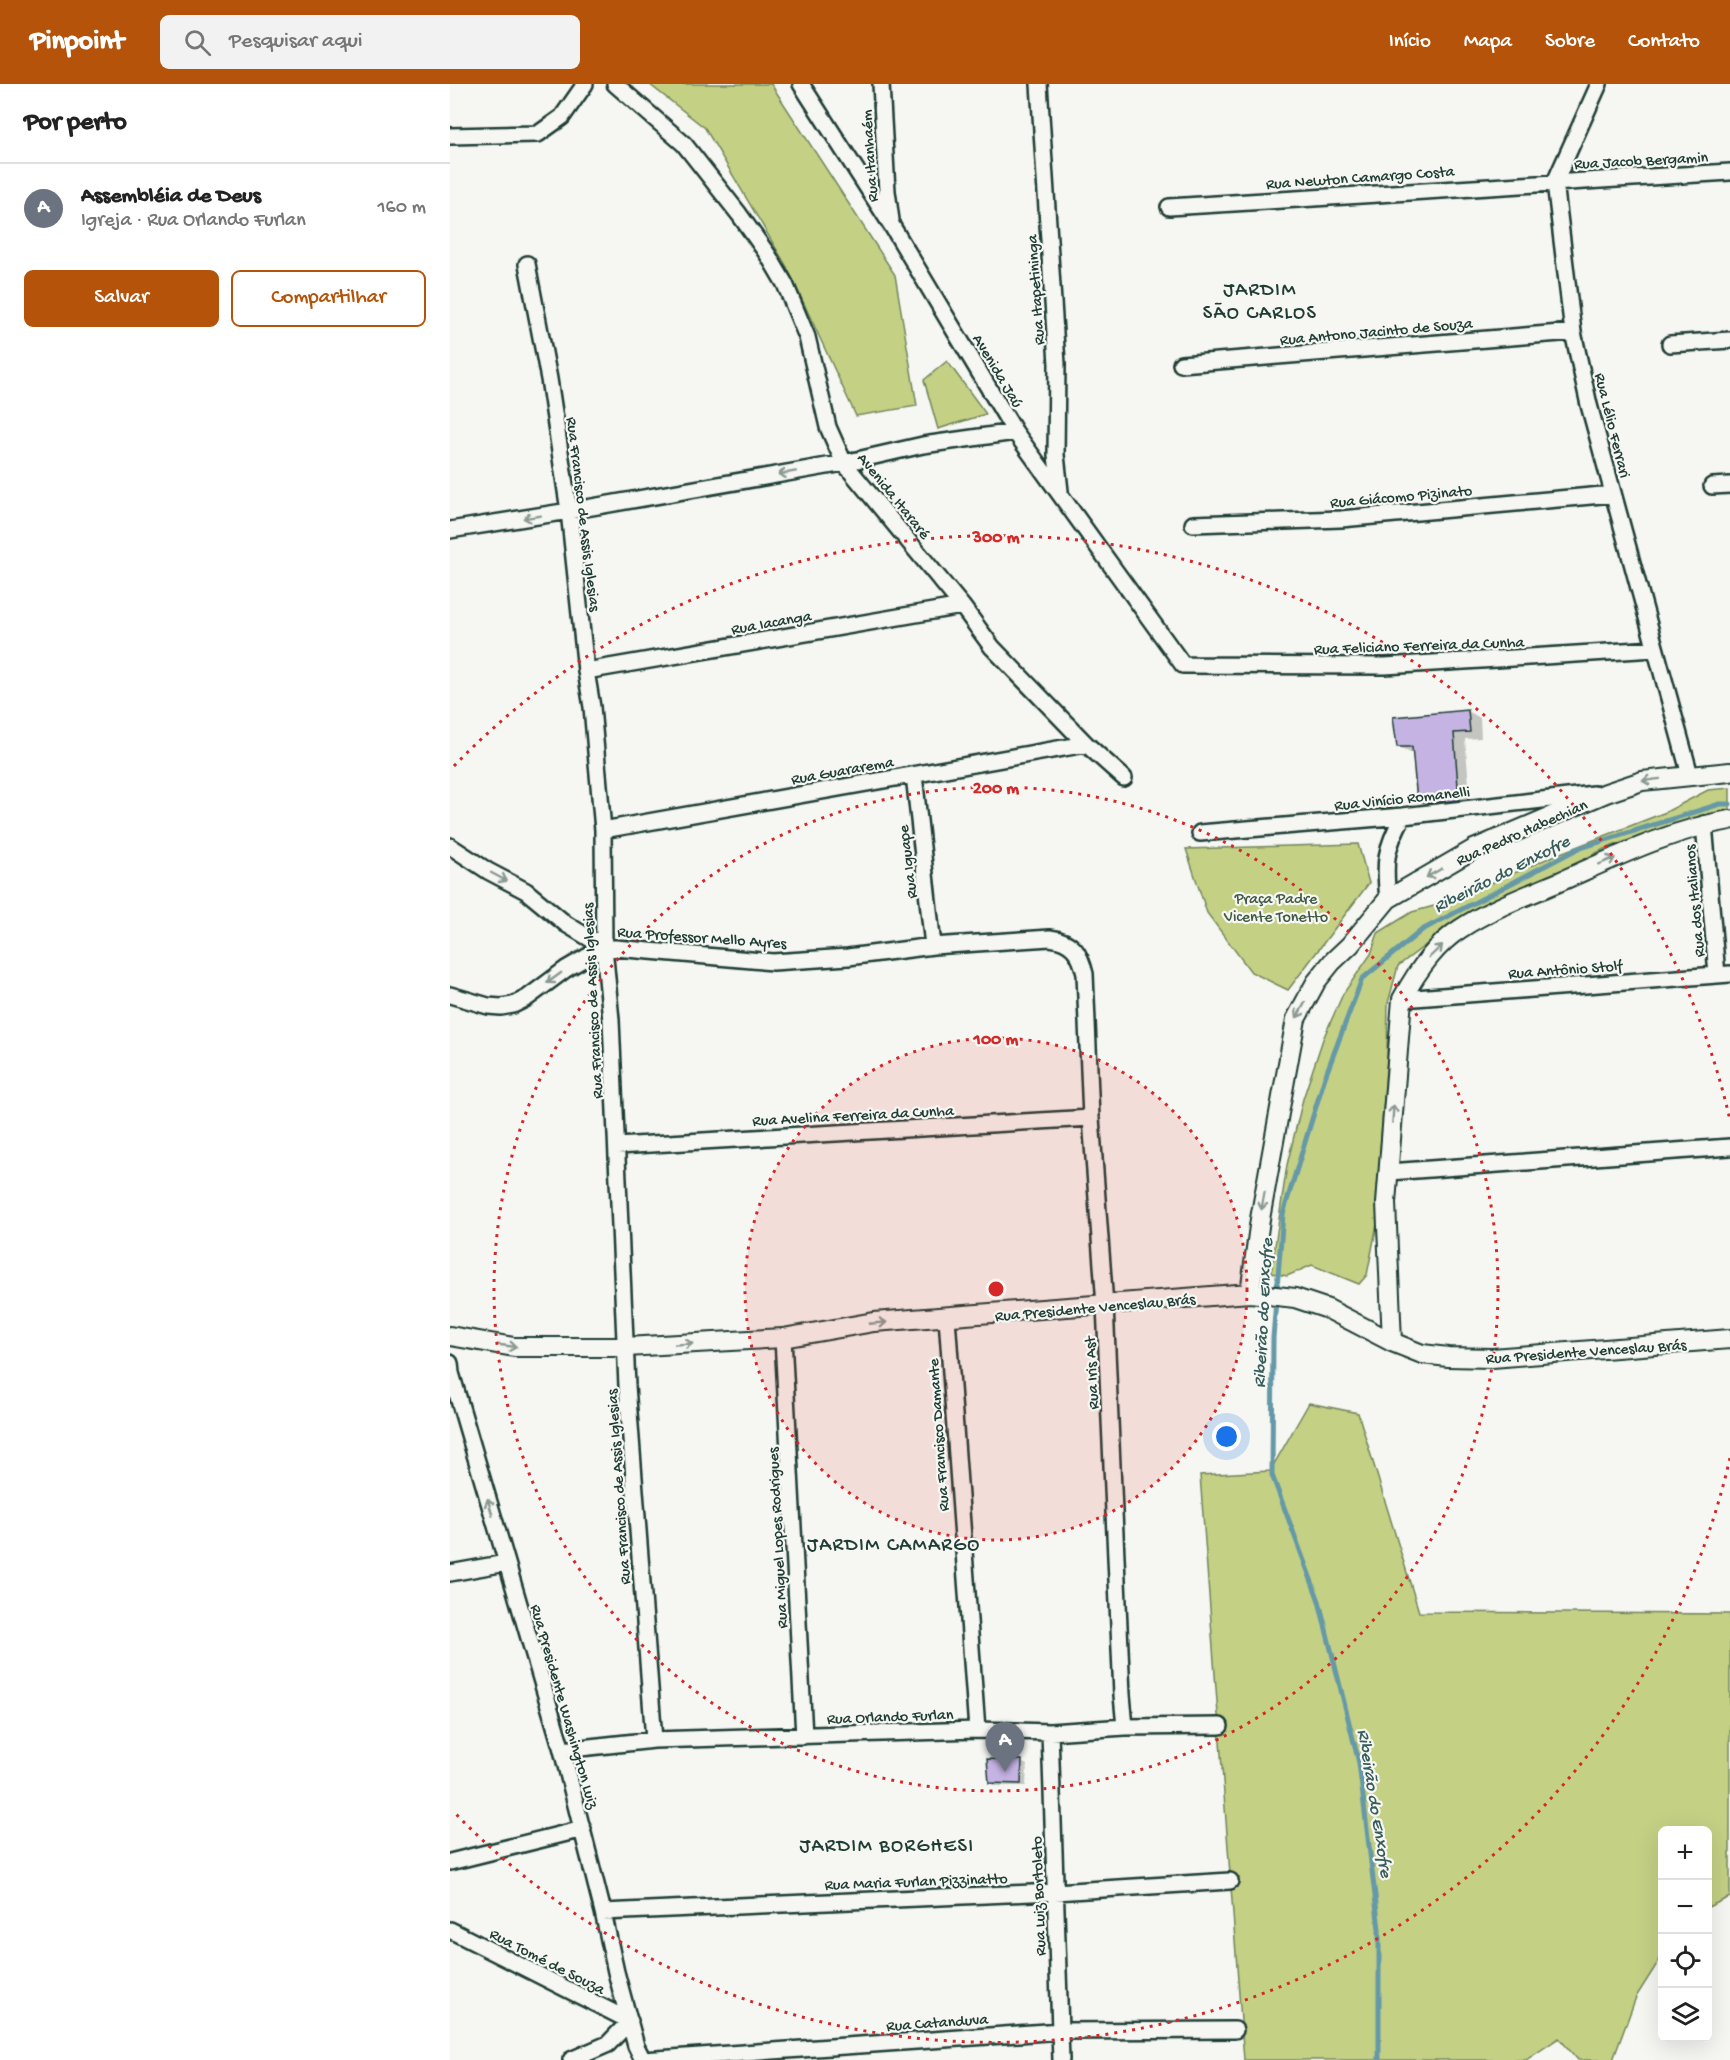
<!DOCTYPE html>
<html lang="pt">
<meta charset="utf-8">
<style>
:root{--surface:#fff;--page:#f2f2f2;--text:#222;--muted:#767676;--line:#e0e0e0;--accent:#b45309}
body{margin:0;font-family:"Gochi Hand",sans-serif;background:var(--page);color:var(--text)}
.controls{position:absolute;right:18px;bottom:18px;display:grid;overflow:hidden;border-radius:9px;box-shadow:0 6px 24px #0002}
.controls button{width:54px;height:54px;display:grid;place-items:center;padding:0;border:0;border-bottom:2px solid var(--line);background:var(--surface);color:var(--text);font:30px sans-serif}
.you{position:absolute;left:777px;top:1353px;width:21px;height:21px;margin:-15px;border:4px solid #fff;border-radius:50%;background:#1a73e8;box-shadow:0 0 0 9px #1a73e833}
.badge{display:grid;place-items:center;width:39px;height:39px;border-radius:50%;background:var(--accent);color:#fff;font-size:20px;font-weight:700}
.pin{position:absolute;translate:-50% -50px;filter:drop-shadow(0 2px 3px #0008)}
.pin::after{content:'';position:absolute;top:32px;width:21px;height:18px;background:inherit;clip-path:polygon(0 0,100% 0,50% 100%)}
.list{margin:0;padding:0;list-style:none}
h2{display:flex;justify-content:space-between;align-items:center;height:78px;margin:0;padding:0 24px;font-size:26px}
h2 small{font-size:20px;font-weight:400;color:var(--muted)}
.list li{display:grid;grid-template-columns:39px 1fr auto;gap:18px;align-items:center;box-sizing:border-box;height:90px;padding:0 24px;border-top:2px solid var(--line)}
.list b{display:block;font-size:22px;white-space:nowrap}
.list p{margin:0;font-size:20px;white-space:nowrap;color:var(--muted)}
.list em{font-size:20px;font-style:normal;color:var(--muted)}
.actions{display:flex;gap:12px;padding:18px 24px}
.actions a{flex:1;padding:14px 0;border:2px solid var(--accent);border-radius:9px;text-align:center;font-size:21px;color:var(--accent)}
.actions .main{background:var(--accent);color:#fff}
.icon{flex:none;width:33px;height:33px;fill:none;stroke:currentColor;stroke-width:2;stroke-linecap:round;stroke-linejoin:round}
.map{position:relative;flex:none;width:1280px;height:1976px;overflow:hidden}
header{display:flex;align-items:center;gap:36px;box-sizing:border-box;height:84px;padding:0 30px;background:var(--accent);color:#fff}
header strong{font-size:28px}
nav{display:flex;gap:33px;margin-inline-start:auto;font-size:21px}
.search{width:420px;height:54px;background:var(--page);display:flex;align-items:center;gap:15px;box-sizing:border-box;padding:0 21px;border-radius:9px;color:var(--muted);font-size:22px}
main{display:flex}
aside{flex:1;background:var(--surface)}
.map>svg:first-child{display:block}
</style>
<header>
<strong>Pinpoint</strong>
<div class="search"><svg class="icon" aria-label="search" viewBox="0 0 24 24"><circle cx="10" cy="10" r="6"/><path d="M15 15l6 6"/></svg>Pesquisar aqui</div>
<nav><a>Início</a><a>Mapa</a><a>Sobre</a><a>Contato</a></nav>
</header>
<main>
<aside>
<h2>Por perto<small></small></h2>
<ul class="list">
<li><span class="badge" style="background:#6b7280">A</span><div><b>Assembléia de Deus</b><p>Igreja · Rua Orlando Furlan</p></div><em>160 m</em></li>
</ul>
<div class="actions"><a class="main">Salvar</a><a>Compartilhar</a></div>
</aside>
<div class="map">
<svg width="1280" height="1976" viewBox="0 0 1280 1976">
<rect width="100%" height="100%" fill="#f6f6f2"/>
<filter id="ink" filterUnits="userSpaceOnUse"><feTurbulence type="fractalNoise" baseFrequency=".0167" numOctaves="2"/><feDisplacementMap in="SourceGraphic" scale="12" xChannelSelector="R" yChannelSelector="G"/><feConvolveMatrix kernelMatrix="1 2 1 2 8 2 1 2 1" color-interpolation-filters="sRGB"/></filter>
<g filter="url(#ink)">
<!-- green -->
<path fill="#c4d084" stroke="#72865c" stroke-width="1.5" d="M199,0H321L445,191L467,322L406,332L337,183L255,44Z
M497,277L536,330L488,345L474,296Z
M1280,704V730L1255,734L1208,746L1154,765L1063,812L1005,839L948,882L938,919L937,971L927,1109L930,1125L917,1191L909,1200L862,1181L837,1192L821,1189L837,1081L853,1015L873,955L893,910L921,870L928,849L962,828L995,819L1108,770L1216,728L1258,706Z
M908,760L919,799L838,906L801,888L757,829L736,765Z
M859,1319L908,1329L969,1528L1280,1530V1813L1258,1823V1746H1212V1872L1186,1913L1163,1976H1128L1109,1954L1076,1976H794L750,1391L820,1387Z"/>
<!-- shadow -->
<path fill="#0003" d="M1018,627L1030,634L1031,654L1015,655L1021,722L981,723L969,716L964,669H960L948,662L945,635Z
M571,1678L577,1681L576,1702H546L540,1699Z"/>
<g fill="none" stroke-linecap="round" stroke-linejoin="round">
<!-- stream -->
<path stroke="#6599a8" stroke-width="5" d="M929,1976V1845L909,1679L869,1517L822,1391L823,1254L833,1130L875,993L912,895L972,846L1127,765L1270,720H1280"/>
</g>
<!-- building -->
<path fill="#c4b3e3" stroke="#1f3d34" stroke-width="1.5" d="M1018,626L1020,648L1004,649L1009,716L983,719L967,717L962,663H947L943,633Z
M537,1675L572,1676L571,1700L539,1699Z"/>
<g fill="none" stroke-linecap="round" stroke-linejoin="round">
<defs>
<path id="minor" d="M165,0L234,60L289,130L318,171L335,200L357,253L378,343L394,379L512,522L542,563L636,660L674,694
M351,0L442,142L565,348L733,581L935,582L1205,565
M431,0L437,107L441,136
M589,0L607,280L606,371L610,407
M1149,0L1105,98L1123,248L1139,321L1240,691
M0,52L88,50L112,33L135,0
M719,123L1280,88
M77,180L99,295L119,427L136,587L142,623L153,746L154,863L161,936L177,1302L204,1656
M1220,260L1280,256
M731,280L1123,248
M1262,402L1280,401
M743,440L891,435L1163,410
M0,446L119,427L394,379L473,361L565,348
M136,587L512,522
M464,691L483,862
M1254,740L1267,891
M153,746L636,660
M750,749L953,732L1144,710
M0,762L38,787L76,807L116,840L154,863
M938,815C934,778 935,765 953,732
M0,911L38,922L51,923L63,921L77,914L116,885L154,863L323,878L398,873L483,862L600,854C623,857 630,869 635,890L641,1034L655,1221L672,1611L675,1643
M952,915L1280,890
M167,1062L641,1034
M939,1088L1280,1063
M497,1234L527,1646
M333,1254L354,1652
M0,1279L1,1289L112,1666L153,1828L166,1888L186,1962L193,1976
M0,1489L56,1479
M600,1648L611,1976
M112,1666L204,1656L527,1646L600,1648L675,1643L770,1642
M0,1778L133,1745
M153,1828L605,1808L780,1797
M0,1846L180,1937L158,1960L121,1976
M193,1976L611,1947L785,1946"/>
<path id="tertiary" d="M800,1209L810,1135L846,935L866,898L882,878L900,861L938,815L1024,765L1156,709L1192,697L1280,688
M0,1252L64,1263H176L333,1254L424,1238L800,1209L845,1214L878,1225L942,1258L972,1270L998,1273L1042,1274L1280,1255
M942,1258L936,1119L952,915C966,889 985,861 1010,845C1040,825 1076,812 1109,798C1164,774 1220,746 1280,736"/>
</defs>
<!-- minor casing -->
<use href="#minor" stroke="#1f3d34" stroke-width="20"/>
<!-- tertiary casing -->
<use href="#tertiary" stroke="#1f3d34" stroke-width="22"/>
<!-- minor -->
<use href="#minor" stroke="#f6f6f2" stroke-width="15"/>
<!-- tertiary -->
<use href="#tertiary" stroke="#f6f6f2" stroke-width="18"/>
</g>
<!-- one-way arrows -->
<defs><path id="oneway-shaft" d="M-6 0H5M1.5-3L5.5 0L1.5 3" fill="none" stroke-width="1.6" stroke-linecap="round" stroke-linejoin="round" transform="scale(1.5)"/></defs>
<g stroke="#8a9a93">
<use href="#oneway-shaft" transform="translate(337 389) rotate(170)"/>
<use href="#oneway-shaft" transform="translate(82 433) rotate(171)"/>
<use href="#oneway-shaft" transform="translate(1201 696) rotate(173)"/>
<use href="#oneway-shaft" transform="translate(1157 777) rotate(-23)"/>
<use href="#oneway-shaft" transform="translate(984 789) rotate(150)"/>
<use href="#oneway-shaft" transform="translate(49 793) rotate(28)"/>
<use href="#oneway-shaft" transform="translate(986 867) rotate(-44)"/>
<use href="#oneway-shaft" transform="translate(104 894) rotate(144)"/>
<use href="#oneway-shaft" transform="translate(851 926) rotate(119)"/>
<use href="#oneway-shaft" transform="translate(943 1030) rotate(-86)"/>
<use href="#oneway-shaft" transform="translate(813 1117) rotate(100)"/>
<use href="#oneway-shaft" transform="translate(428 1239) rotate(-5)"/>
<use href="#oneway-shaft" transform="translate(234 1260) rotate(-3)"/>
<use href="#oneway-shaft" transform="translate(58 1262) rotate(8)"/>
<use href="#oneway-shaft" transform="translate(40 1423) rotate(-106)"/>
</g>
</g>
<!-- distance rings -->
<circle cx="546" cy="1205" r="251" fill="#d62828" fill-opacity=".12"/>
<g fill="none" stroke="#d62828" stroke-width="3" stroke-dasharray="3 6">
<circle cx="546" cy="1205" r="251"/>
<circle cx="546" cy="1205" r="502"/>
<path d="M1280 1374A753 753 0 0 1 4 1728M4 682A753 753 0 0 1 1280 1036"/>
</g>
<g text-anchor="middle" stroke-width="4.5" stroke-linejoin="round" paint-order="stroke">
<!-- street labels -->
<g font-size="16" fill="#1f3d34" stroke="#f6f6f2">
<text transform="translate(418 72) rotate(-94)" y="6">Rua Itanhaém</text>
<text transform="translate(1191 75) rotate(-3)" y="6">Rua Jacob Bergamin</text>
<text transform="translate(910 92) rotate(-4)" y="6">Rua Newton Camargo Costa</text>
<text transform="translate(584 206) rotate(-94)" y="6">Rua Itapetininga</text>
<text transform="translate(926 246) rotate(-5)" y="6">Rua Antono Jacinto de Souza</text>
<text transform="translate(549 286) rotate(59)" y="6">Avenida Jaú</text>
<text transform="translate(1164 341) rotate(76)" y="6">Rua Lélio Ferrari</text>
<text transform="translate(445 411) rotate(51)" y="6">Avenida Itararé</text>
<text transform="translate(951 411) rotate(-5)" y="6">Rua Giácomo Pizinato</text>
<text transform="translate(135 430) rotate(83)" y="6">Rua Francisco de Assis Iglesias</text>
<text transform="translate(321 537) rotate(-10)" y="6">Rua Iacanga</text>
<text transform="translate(969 560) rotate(-2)" y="6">Rua Feliciano Ferreira da Cunha</text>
<text transform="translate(392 685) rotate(-10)" y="6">Rua Guararema</text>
<text transform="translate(952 713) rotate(-6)" y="6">Rua Vinício Romanelli</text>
<text transform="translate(1071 747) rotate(-24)" y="6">Rua Pedro Habechian</text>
<text transform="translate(456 778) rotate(-97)" y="6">Rua Iguape</text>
<text transform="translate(1243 817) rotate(-95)" y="6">Rua dos Italianos</text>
<text transform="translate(252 852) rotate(4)" y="6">Rua Professor Mello Ayres</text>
<text transform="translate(1115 884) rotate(-4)" y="6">Rua Antônio Stolf</text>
<text transform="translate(141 917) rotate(-93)" y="6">Rua Francisco de Assis Iglesias</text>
<text transform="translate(403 1030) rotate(-3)" y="6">Rua Avelina Ferreira da Cunha</text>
<text transform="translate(645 1222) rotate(-5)" y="6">Rua Presidente Venceslau Brás</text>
<text transform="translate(1136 1266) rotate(-4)" y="6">Rua Presidente Venceslau Brás</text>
<text transform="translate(640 1289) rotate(-93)" y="6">Rua Iris Ast</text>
<text transform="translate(487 1351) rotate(-94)" y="6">Rua Francisco Damante</text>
<text transform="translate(167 1403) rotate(-94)" y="6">Rua Francisco de Assis Iglesias</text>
<text transform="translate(326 1454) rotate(-93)" y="6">Rua Miguel Lopes Rodrigues</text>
<text transform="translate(116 1622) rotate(74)" y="6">Rua Presidente Washington Luiz</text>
<text transform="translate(440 1631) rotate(-2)" y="6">Rua Orlando Furlan</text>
<text transform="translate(466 1796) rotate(-2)" y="6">Rua Maria Furlan Pizzinatto</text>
<text transform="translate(587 1812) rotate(-92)" y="6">Rua Luiz Bortoleto</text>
<text transform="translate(98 1876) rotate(27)" y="6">Rua Tomé de Souza</text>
<text transform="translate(487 1937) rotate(-4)" y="6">Rua Catanduva</text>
</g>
<!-- park labels -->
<g font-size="16" fill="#405a44" stroke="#f6f6f2">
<text x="826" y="819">Praça Padre<tspan x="826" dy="18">Vicente Tonetto</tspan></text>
</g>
<!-- water labels -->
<g font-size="18" font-style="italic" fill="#365c5b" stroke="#f6f6f2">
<text transform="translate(1051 789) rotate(-27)" y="6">Ribeirão do Enxofre</text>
<text transform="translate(812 1229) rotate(-87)" y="6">Ribeirão do Enxofre</text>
<text transform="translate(926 1719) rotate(81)" y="6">Ribeirão do Enxofre</text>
</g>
<!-- quarter labels -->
<g font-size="20" letter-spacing="1.5" fill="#1f3d34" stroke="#f6f6f2">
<text x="810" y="211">JARDIM<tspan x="810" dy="23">SÃO CARLOS</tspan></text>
<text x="444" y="1466">JARDIM CAMARGO</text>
<text x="437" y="1767">JARDIM BORGHESI</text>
</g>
</g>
<circle cx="546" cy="1205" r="9" fill="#d62828" stroke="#f6f6f2" stroke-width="3"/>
<g font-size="18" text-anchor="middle" font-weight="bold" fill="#d62828" stroke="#f6f6f2" stroke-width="4.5" stroke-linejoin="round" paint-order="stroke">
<text x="546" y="458">300 m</text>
<text x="546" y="709">200 m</text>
<text x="546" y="960">100 m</text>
</g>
</svg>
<div class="controls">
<button>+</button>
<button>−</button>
<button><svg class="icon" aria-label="locate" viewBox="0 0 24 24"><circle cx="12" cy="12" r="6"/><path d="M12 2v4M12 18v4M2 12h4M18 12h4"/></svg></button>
<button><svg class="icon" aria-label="layers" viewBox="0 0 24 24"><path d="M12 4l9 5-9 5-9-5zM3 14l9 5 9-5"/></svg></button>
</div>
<div class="you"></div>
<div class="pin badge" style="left:555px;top:1688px;background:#6b7280">A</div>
</div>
</main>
